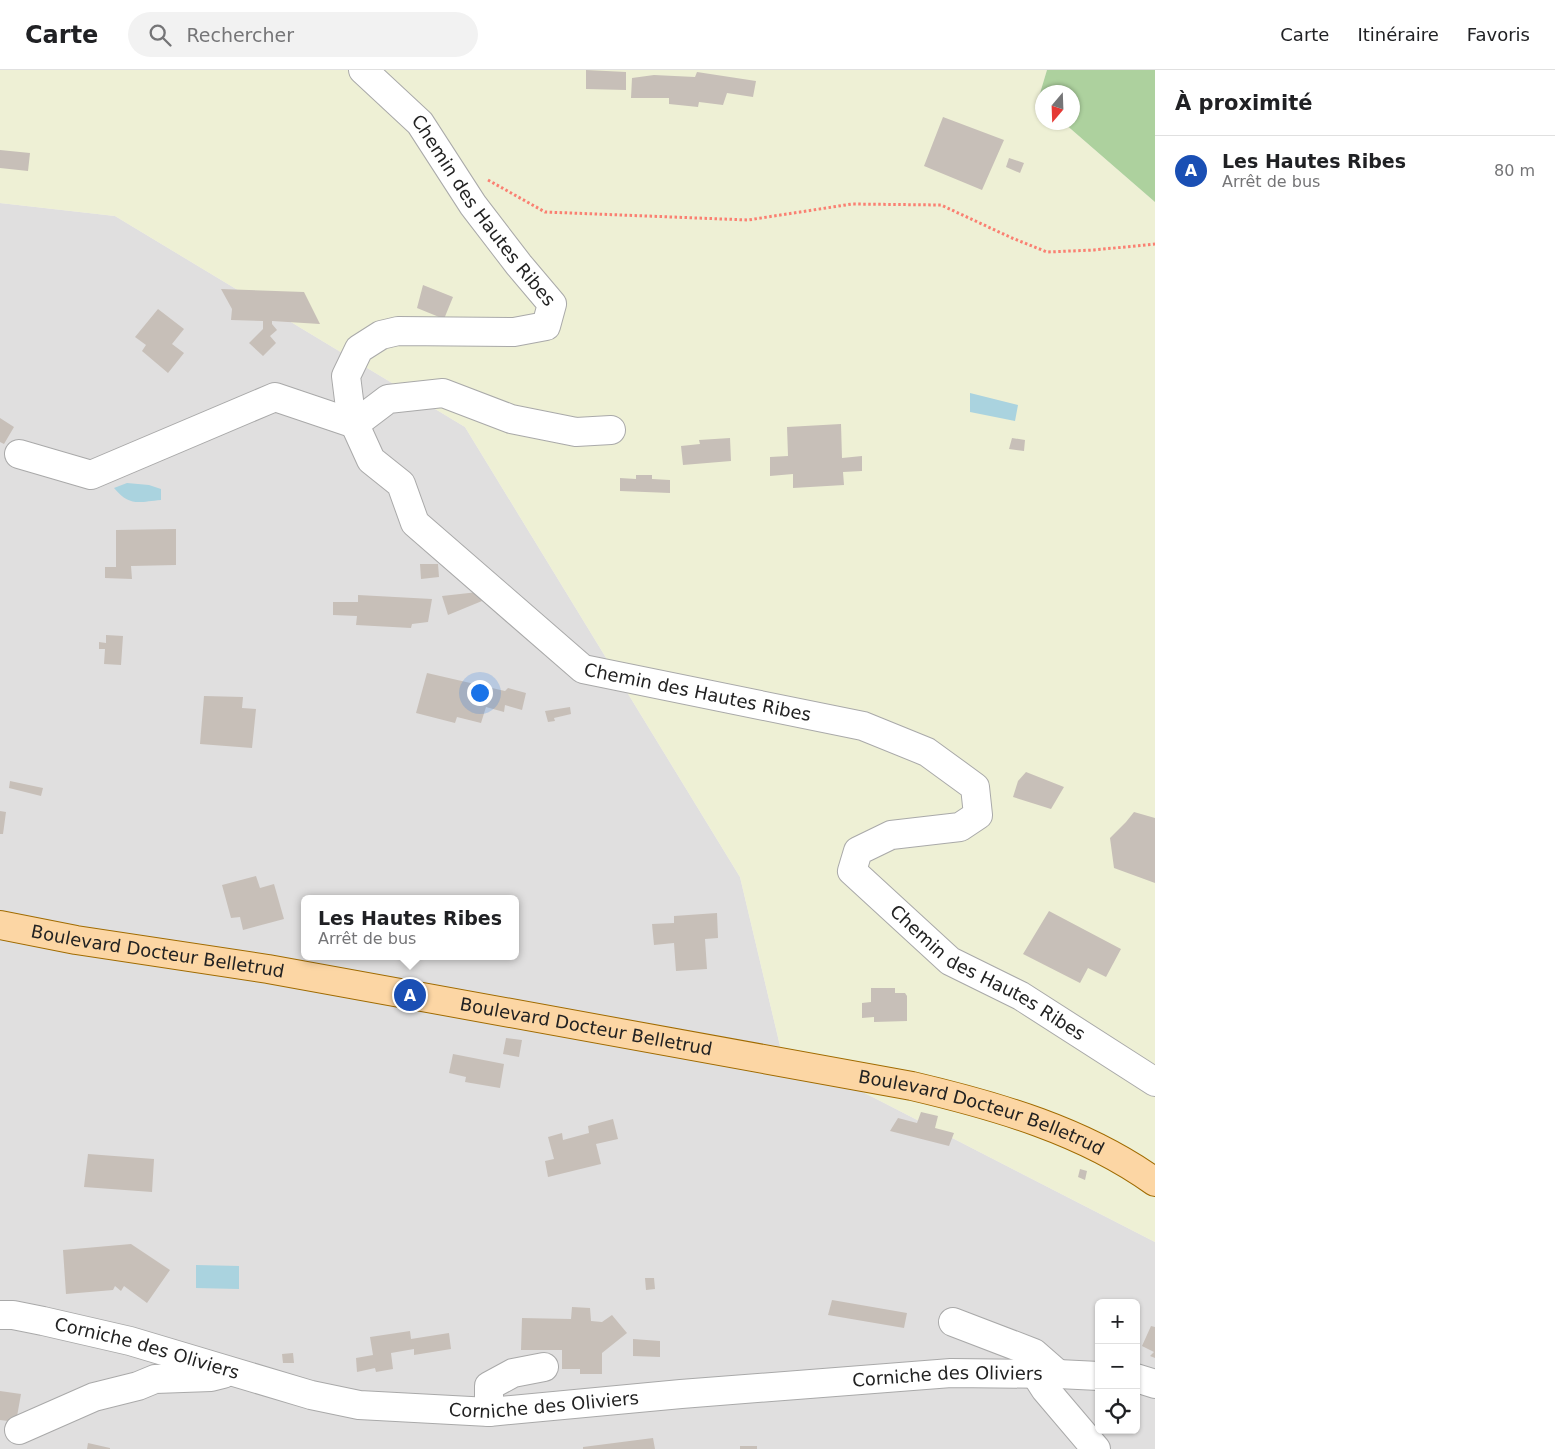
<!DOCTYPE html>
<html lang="fr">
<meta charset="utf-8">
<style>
:root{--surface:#fff;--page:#f2f2f2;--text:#202124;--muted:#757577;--line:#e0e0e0;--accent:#0b8043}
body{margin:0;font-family:"DejaVu Sans",sans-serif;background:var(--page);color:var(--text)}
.controls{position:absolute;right:15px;bottom:15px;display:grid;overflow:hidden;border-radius:8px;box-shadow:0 1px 4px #0004}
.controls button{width:45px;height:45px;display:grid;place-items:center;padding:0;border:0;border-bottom:1px solid var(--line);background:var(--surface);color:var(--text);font:25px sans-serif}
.compass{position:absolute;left:1035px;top:15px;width:45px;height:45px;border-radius:50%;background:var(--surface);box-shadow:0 1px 4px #0004;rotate:199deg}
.you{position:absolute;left:479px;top:622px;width:18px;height:18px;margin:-12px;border:4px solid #fff;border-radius:50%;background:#1a73e8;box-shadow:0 0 0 8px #1a73e833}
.badge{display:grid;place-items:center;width:32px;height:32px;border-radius:50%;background:var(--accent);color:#fff;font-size:16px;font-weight:700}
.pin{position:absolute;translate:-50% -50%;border:2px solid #fff;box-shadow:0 1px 5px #0006}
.popup{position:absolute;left:301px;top:825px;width:218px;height:65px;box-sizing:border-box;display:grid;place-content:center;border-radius:8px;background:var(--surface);filter:drop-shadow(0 1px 4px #0005);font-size:16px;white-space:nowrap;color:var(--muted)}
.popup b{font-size:19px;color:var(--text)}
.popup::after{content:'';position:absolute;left:50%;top:100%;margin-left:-10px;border:10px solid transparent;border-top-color:var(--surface)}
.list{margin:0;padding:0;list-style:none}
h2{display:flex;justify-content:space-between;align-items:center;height:65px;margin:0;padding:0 20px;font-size:21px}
h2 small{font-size:16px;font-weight:400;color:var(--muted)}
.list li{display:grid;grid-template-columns:32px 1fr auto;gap:15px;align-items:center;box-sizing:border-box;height:70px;padding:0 20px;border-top:1px solid var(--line)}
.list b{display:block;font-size:19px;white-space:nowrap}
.list p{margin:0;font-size:16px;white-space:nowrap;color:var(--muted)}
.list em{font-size:16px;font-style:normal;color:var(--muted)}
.icon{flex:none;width:28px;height:28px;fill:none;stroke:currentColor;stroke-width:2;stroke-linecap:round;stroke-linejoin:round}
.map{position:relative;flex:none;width:1155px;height:1379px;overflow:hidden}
header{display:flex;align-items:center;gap:30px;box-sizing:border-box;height:70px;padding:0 25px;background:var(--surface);border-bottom:1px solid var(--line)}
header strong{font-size:24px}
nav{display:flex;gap:28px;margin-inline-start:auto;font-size:18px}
.search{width:350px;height:45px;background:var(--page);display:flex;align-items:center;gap:12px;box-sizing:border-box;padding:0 18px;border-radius:28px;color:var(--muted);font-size:19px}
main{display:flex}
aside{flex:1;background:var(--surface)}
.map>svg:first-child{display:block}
</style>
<header>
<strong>Carte</strong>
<div class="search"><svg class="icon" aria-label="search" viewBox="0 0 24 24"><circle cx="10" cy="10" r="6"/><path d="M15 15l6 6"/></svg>Rechercher</div>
<nav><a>Carte</a><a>Itinéraire</a><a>Favoris</a></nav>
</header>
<main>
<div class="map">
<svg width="1155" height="1379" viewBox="0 0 1155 1379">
<rect width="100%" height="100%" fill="#f2efe9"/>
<!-- residential -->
<path fill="#e0dfdf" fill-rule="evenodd" d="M0,133L115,146L465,357L740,807L781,980L1155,1172V1379H0ZM305,829H515V886H305ZM1099,1233H1136V1360H1099Z"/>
<!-- farmland -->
<path fill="#eef0d5" d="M0,0H1047L1038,30L1042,34V52L1064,53L1155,132V1172L781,980L740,807L465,357L115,146L0,133Z"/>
<!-- forest -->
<path fill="#add19e" d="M1047,0H1155V132L1064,53L1072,52V22H1042V34L1038,30Z"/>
<!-- water -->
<path fill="#aad3df" d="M970,323L1018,335L1015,351L970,342Z
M127,413L149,415L161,419V430C138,432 130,437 114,418Z
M196,1195L239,1196V1219L196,1218Z"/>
<!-- building -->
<path fill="#c7bfb8" d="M586,0L626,2V20L586,19Z
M697,2L756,11L753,27L727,23L723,35L699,32L698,37L669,34V28H631L632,8L654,5L695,7Z
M943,47L1004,70L982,120L924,96Z
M0,80L30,83L28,101L0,98Z
M1009,88L1024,93L1020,103L1006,97Z
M423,215L453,227L444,249L417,238Z
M221,219L304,222L320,254L272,251V254L277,260L270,266L276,273L263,286L249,273L263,259V251L231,250L232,239Z
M158,239L184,259L172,274L184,283L168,303L142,281L146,275L135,267Z
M0,348L14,357L4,374L0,372Z
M841,354L842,388L862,386V401L843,402L844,415L793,418V404L770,406V387L788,386L787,357Z
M730,368L731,391L683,395L681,376L700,374L699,370Z
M1012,368L1025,370L1024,381L1009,379Z
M636,405H652V409L670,410V423L620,421V408L636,409Z
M176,459V495L131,496L132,509L105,508V497H116V460Z
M420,494H438L439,507L421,509Z
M478,522L482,531L448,545L442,526Z
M358,525L432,529L428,552L412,554L411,558L356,555L357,546L333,545V532H358Z
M106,565L123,566L121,595L104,594L105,579H99V572L106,573Z
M427,603L505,621L508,618L526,623L522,640L505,635L504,642L486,637L481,653L457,647L455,653L416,643Z
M204,626L243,627L242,638L256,639L252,678L200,674Z
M570,637L571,644L554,648L555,651L548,652L545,641Z
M1026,702L1064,717L1051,739L1013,727L1018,711Z
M10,711L43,718L41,726L9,718Z
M0,741L6,742L3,764H0Z
M1134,742L1155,748V813L1114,798L1110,768L1126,752Z
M256,806L260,818L274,814L284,849L243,860L240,847L231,848L222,815Z
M1049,841L1121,879L1106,907L1088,898L1080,913L1023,884Z
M717,843L718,868L705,869L707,899L676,901L674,873L654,875L652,854L674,853V846Z
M871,918H895V923H905L907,926V951L874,952V947L862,948V933L871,932Z
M506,968L522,970L519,987L503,984Z
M453,984L504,994L500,1018L465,1012L466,1007L449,1003Z
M921,1042L938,1046L935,1058L954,1063L949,1076L890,1061L898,1048L917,1053Z
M613,1049L618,1069L596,1074L601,1094L548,1107L545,1091L554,1089L548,1067L562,1063L563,1070L589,1063L588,1056Z
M88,1084L154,1089L152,1122L84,1117Z
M1080,1099L1087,1101L1085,1110L1078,1107Z
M131,1174L170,1200L147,1233L124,1216L121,1221L115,1216L113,1220L66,1224L63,1180Z
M645,1208H654L655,1219L646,1220Z
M832,1230L907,1243L904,1258L828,1245Z
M572,1237L590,1238L591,1251L602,1252L612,1245L627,1263L602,1283V1304H580V1299H562V1280H521L522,1248L571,1249Z
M1151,1256L1155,1257V1288L1150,1286L1154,1282L1142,1276Z
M410,1261L411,1269L449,1263L451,1279L414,1285V1279L391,1283L393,1299L376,1302L375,1298L357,1302L356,1288L373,1285L370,1267Z
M633,1269L660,1271V1287L633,1286Z
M293,1283L294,1293H283L282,1284Z
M0,1321L21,1324L16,1352L0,1350Z
M653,1368L655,1379H583V1377Z
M88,1373L110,1378V1379H87Z
M740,1376H757V1379H740Z"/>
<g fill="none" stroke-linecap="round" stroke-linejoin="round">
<defs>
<g id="minor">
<path id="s1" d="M363,0L420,53L473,135L519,195L552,234L546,256L514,262L398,261L381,265L359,279L346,306L351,346L371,390L401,414L415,453L583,599L863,656L927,682L975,717L978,745L960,757L891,765L858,781L852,801L950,891L1021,926L1155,1012"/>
<path d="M19,384L91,405L275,327L355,354L388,329L443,323L511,349L576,362L611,360"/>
<path id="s2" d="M0,1245H13L43,1251L130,1271L311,1325L359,1335L489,1342L681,1324L951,1303L1058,1304L1099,1306"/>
<path d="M953,1252L1034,1283L1058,1304"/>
<path d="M1036,1305L1045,1319L1096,1379"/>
<path d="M1136,1308L1155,1314"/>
<path d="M489,1342V1316L513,1303L544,1297"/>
<path d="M19,1360L94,1327L138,1316L155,1309L211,1307L223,1304"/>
</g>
<g id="major">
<path id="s3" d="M0,855L76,870L268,899L912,1016C997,1036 1084,1061 1155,1112"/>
</g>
</defs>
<!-- minor casing -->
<use href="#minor" stroke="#a9a9a9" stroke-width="30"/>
<!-- major casing -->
<use href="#major" stroke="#a06b00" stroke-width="30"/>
<!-- path -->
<path stroke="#fa8072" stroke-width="3" stroke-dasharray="2.5 2.5" stroke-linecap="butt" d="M488,110L545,142L748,150L852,134L941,135L1012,168L1047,182L1094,180L1155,174"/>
<!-- minor -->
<use href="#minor" stroke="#fff" stroke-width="28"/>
<!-- major -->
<use href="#major" stroke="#fcd6a4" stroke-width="28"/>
</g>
<g text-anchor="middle" stroke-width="4.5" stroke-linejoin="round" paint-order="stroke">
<!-- street labels -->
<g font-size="18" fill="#222" stroke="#fff">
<text dy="6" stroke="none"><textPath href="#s1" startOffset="186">Chemin des Hautes Ribes</textPath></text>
<text dy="6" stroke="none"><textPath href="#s1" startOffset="1055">Chemin des Hautes Ribes</textPath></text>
<text dy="6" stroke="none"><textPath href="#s3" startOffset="160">Boulevard Docteur Belletrud</textPath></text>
<text dy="6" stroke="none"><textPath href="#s1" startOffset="1700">Chemin des Hautes Ribes</textPath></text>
<text dy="6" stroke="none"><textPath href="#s3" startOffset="595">Boulevard Docteur Belletrud</textPath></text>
<text dy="6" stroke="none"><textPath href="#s3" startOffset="1000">Boulevard Docteur Belletrud</textPath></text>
<text dy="6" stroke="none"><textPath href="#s2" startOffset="151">Corniche des Oliviers</textPath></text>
<text dy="6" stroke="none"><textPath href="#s2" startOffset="961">Corniche des Oliviers</textPath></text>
<text dy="6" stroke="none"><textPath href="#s2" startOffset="556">Corniche des Oliviers</textPath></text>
</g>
</g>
</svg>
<div class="controls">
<button>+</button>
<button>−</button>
<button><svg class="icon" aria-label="locate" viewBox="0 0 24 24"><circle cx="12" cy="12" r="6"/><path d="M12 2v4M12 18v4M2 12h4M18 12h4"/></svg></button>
</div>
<svg class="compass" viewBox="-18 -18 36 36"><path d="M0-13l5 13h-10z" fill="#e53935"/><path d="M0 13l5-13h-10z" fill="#757577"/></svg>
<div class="you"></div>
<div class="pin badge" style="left:410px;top:925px;background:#1a4fb4">A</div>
<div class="popup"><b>Les Hautes Ribes</b>Arrêt de bus</div>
</div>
<aside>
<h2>À proximité<small></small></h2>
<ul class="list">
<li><span class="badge" style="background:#1a4fb4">A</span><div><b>Les Hautes Ribes</b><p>Arrêt de bus</p></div><em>80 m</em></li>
</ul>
</aside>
</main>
